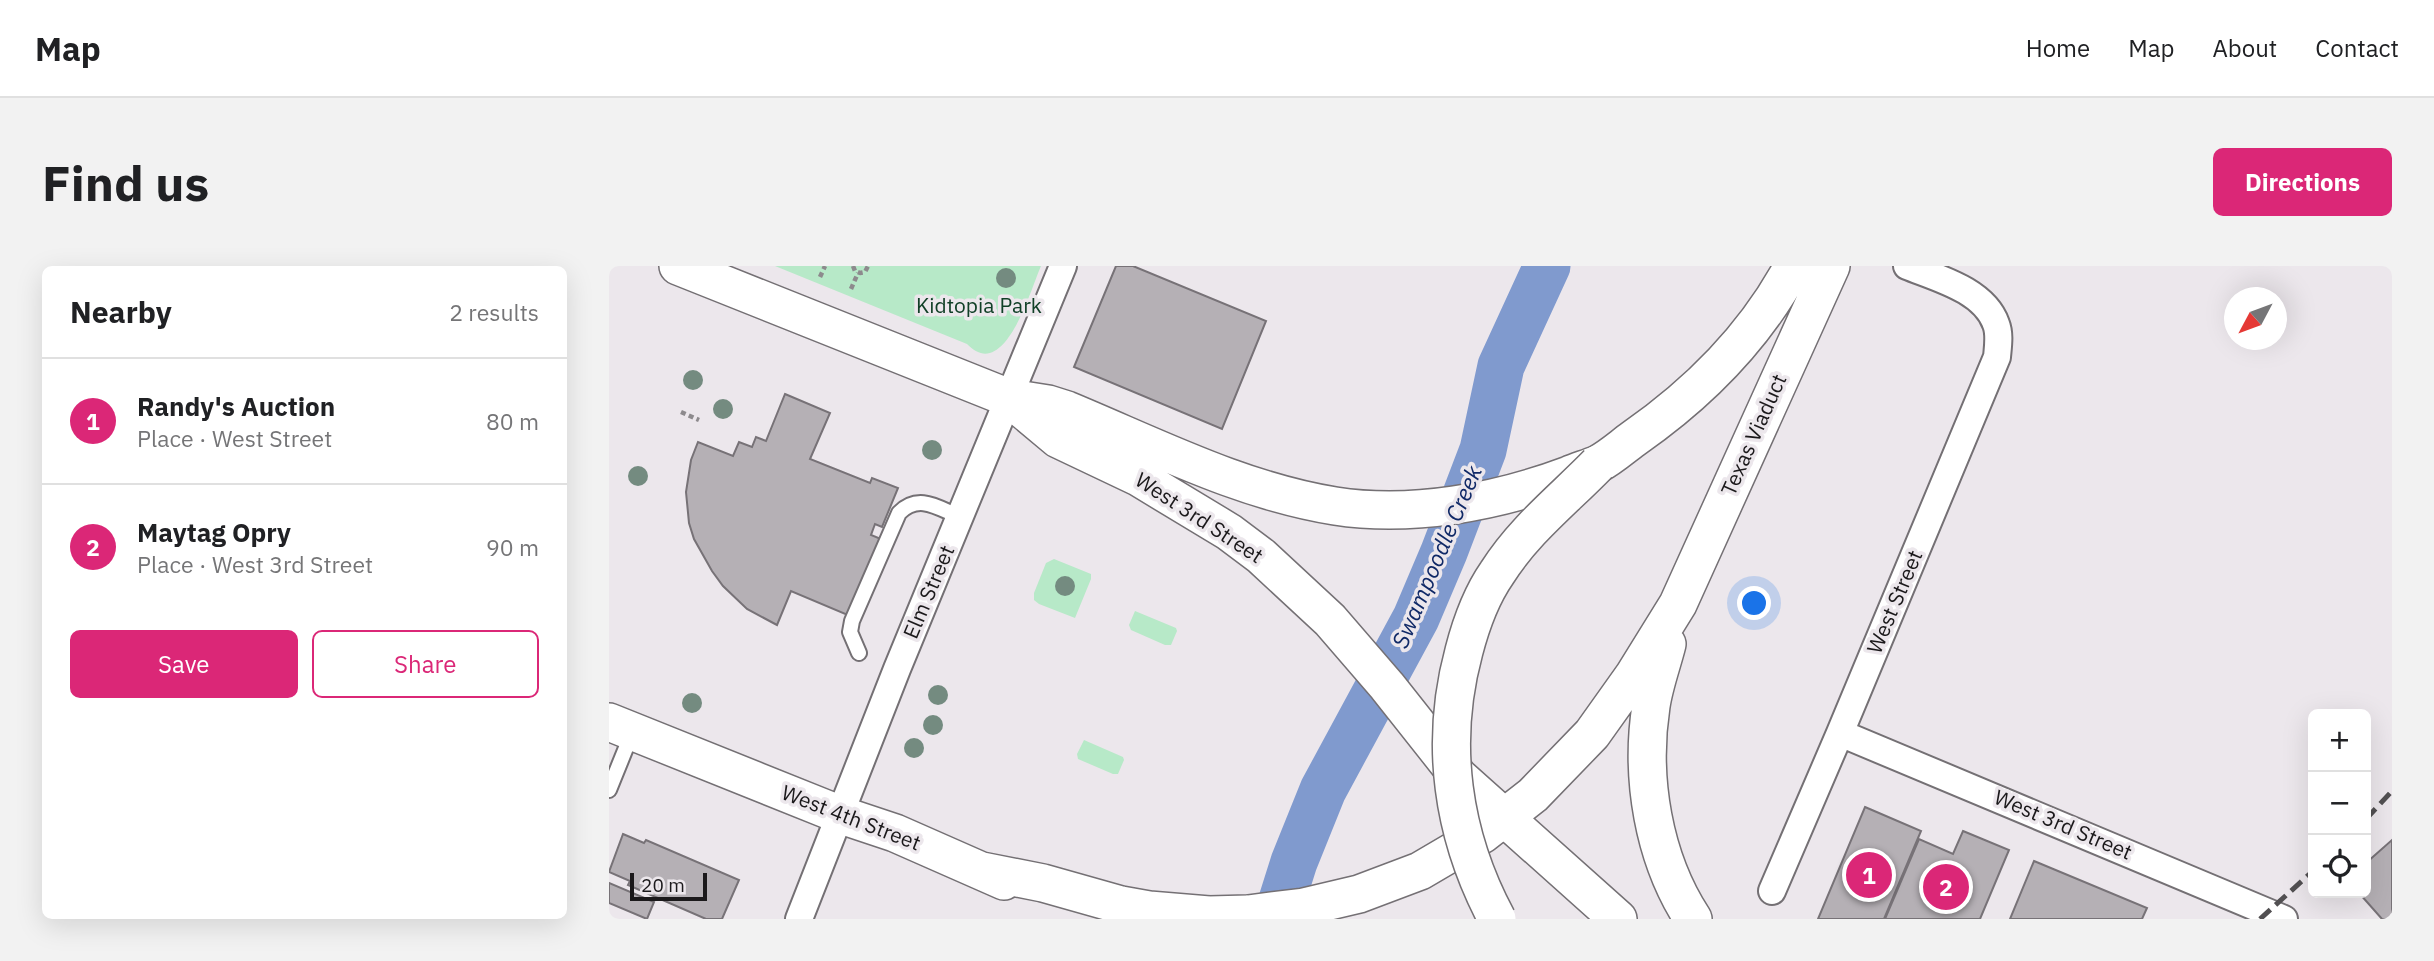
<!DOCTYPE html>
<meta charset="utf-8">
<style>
:root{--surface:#fff;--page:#f2f2f2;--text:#202124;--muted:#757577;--line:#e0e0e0;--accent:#db2777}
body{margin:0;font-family:"IBM Plex Sans",sans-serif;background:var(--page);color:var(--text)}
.controls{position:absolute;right:21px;bottom:21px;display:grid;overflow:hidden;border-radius:10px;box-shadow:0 7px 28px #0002}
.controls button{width:63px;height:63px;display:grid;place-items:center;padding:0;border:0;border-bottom:2px solid var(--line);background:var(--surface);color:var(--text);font:35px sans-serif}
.compass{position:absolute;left:1615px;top:21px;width:63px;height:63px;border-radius:50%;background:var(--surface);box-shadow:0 7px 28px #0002;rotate:229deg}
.scale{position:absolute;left:21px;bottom:18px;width:77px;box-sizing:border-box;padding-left:7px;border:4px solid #1b191b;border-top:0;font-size:19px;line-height:24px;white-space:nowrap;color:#1b191b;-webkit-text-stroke:5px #ece7ec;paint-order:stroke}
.you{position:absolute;left:1146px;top:338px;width:24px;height:24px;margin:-18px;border:5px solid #fff;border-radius:50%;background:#1a73e8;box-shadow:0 0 0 10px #1a73e833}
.badge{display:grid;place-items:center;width:46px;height:46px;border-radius:50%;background:var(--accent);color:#fff;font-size:23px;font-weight:700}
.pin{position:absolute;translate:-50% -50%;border:4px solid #fff;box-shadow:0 2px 7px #0006}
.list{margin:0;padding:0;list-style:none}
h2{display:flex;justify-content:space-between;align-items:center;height:91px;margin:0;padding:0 28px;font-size:30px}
h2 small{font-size:23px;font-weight:400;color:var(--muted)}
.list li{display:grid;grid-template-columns:46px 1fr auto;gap:21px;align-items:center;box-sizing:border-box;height:126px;padding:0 28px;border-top:2px solid var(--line)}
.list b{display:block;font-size:26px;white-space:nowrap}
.list p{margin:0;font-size:23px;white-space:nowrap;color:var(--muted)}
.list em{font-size:23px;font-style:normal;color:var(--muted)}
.actions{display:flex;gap:14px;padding:21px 28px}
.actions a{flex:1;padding:16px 0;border:2px solid var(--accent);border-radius:10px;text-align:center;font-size:24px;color:var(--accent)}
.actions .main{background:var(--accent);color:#fff}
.icon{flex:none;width:38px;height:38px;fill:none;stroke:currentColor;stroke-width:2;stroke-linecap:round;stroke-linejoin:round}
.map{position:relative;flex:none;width:1783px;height:653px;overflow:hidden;border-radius:10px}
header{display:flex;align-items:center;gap:42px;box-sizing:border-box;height:98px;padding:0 35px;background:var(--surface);border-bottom:2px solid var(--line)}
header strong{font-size:33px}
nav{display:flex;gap:38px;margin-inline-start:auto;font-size:24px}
.intro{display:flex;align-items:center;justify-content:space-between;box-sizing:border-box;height:168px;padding:0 42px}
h1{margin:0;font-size:49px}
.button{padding:18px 32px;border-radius:10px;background:var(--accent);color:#fff;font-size:24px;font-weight:700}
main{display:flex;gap:42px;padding:0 42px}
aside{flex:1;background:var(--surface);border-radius:10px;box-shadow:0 7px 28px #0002}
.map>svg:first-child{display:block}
</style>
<header>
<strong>Map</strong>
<nav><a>Home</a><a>Map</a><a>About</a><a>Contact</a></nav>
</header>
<div class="intro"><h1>Find us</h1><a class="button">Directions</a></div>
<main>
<aside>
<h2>Nearby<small>2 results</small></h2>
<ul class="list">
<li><span class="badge">1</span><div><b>Randy's Auction</b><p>Place · West Street</p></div><em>80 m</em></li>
<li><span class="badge">2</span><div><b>Maytag Opry</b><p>Place · West 3rd Street</p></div><em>90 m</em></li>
</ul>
<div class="actions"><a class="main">Save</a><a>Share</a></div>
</aside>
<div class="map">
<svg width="1783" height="653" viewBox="0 0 1783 653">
<rect width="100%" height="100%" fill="#ece7ec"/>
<!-- green -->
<path fill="#b7e9c8" d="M166,0H432C422,22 396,118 358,78Z
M445,293L482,308V313L466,352L430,338L425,334V327L437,297Z
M526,345L567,362L568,365L562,379H556L522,364L520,359Z
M475,474L514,491L515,494L509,508H504L469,493L468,488Z"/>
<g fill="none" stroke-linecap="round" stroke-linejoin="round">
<!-- river -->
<path stroke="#809ace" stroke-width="47" d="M667,653L685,596L714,524L807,352L835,286L874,184L892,100L938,0"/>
</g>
<!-- building -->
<path fill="#b5b0b5" stroke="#777277" stroke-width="2" d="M507,0H524L657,55L613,163L465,101Z
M176,128L221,147L201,193L261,217L263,212L289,222L273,261L266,258L262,269L272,273L241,350L182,325L168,359L138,343L114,320L103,305L85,273L80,257L77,226L82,194L89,176L124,190L130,176L143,181L147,171L157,175Z
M1256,541L1312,565L1275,653H1209Z
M1354,565L1400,584L1371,653H1276L1310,573L1344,588Z
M14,568L35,577L37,574L130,614L113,653H97L19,619L21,615L0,606Z
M1783,574V653H1773L1750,627H1757V597Z
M1425,595L1538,642L1533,653H1401Z
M0,617L45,636L38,653L0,637Z"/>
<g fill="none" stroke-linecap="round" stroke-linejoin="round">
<defs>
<path id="lane" d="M250,387L241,366L243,355L290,247C310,227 329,242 351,251
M0,524L23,467"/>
<path id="street" d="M1231,467L1675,653
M1163,625L1231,467L1388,91C1389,80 1391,68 1387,58C1375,24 1328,12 1298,0
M190,653L288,403L454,0"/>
<path id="secondary" d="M69,0L400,132L449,173L529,211L620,266L652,290L721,354L778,420L850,511L1009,653
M401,132L439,138L458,144C545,180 632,225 726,240C803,252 888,236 960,209C969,205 980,202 989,198C1002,191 1013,181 1024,173C1090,127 1146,71 1184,0
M1058,378C1053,398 1045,419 1042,440C1031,511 1044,592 1084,653
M0,456L232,549L286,567L395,615
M373,605L434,617L512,639L540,644L600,649L639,648L695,641L750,628L811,605L874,568L924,529L983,468L1025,409L1069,338L1222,0"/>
</defs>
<!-- lane casing -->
<use href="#lane" stroke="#747074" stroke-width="18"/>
<!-- street casing -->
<use href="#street" stroke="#747074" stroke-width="30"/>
<!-- secondary casing -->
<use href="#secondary" stroke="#747074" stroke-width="40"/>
<!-- path -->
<path stroke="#8d8a8d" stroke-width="4.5" stroke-dasharray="5 3.5" stroke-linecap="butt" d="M244,0L246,5L251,7L256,6L259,0
M211,11L216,0
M242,23L249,7
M72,146L90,154"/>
<!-- lane -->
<use href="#lane" stroke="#fff" stroke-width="14"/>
<!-- street -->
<use href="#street" stroke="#fff" stroke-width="26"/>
<!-- secondary -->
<use href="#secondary" stroke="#fff" stroke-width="37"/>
<!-- rail -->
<path stroke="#525052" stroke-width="5" stroke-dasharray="14 7" stroke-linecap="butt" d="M1757,553L1783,525
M1651,653L1704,605"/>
<defs>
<path id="secondary-bridge" d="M888,653C843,569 830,477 855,385C862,358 872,330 888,307C915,264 955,233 989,198"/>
</defs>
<!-- secondary-bridge casing -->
<use href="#secondary-bridge" stroke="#747074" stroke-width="40" stroke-linecap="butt"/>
<!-- secondary-bridge -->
<use href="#secondary-bridge" stroke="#fff" stroke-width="37"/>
</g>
<!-- trees -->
<g fill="#748b80">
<circle cx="397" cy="12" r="10"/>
<circle cx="84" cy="114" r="10"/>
<circle cx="114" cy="143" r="10"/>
<circle cx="323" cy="184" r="10"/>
<circle cx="29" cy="210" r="10"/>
<circle cx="456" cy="320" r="10"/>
<circle cx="329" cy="429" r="10"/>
<circle cx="83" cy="437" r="10"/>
<circle cx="324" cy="459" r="10"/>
<circle cx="305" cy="482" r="10"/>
</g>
<g text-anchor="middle" stroke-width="7" stroke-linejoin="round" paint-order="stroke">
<!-- park labels -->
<g font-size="21" fill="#114027" stroke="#ece7ec">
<text x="370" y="47">Kidtopia Park</text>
</g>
<!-- street labels -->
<g font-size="21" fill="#1b191b" stroke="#ece7ec">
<text transform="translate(1145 169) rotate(-66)" y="7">Texas Viaduct</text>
<text transform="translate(590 252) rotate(33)" y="7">West 3rd Street</text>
<text transform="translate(320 326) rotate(-67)" y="7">Elm Street</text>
<text transform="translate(1286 336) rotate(-67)" y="7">West Street</text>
<text transform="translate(242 552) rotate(21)" y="7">West 4th Street</text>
<text transform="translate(1454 559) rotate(23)" y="7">West 3rd Street</text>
</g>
<!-- water labels -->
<g font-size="23" font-style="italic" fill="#102967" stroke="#ece7ec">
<text transform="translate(828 291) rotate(-67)" y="8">Swampoodle Creek</text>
</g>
</g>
</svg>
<div class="controls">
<button>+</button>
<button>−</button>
<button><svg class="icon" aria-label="locate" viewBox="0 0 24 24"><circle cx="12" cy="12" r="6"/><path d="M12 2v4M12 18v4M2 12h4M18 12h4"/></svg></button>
</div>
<svg class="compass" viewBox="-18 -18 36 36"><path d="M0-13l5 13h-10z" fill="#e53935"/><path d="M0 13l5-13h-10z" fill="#757577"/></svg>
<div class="scale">20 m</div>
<div class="you"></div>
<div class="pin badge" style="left:1260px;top:609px">1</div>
<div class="pin badge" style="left:1337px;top:621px">2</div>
</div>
</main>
